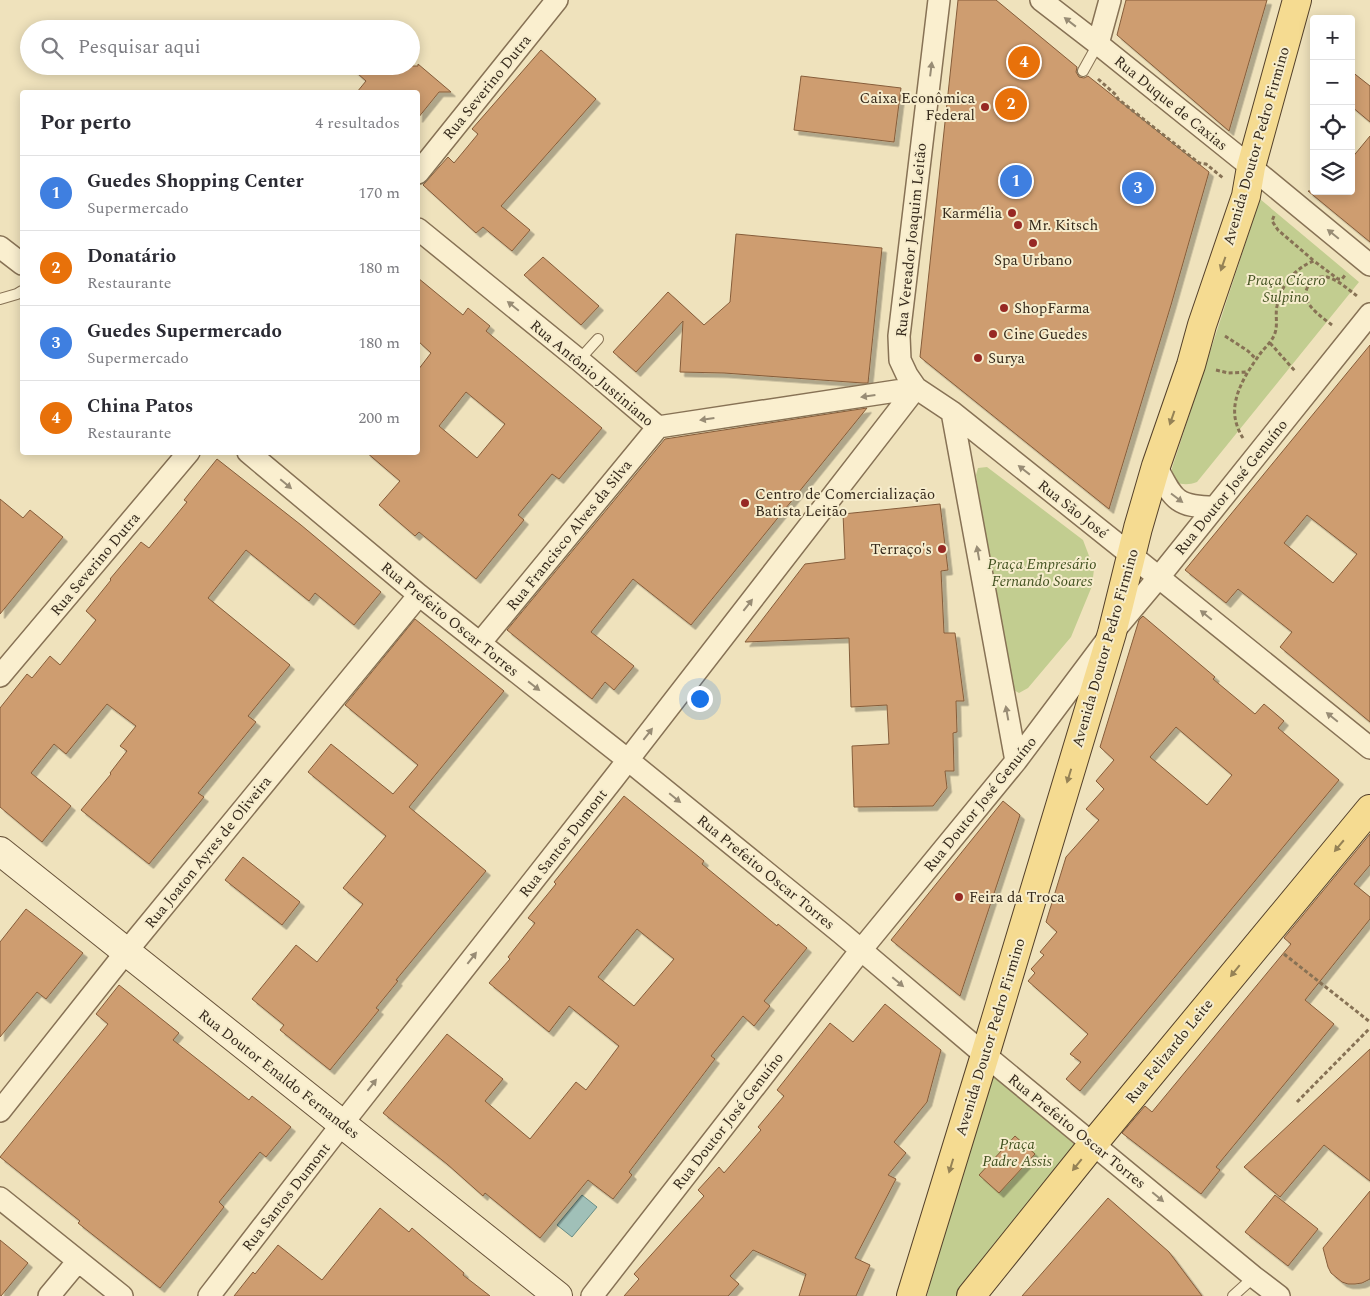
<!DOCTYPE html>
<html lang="pt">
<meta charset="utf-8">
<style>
:root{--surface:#fff;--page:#f2f2f3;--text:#2b2b33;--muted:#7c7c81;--line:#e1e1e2;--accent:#972924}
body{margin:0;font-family:Spectral,serif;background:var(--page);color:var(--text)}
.controls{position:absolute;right:15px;top:15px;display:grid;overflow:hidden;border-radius:5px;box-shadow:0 2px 12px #0003}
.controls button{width:45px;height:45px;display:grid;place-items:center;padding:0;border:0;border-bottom:1px solid var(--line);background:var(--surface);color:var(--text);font:25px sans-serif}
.you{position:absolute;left:699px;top:698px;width:18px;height:18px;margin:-12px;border:4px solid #fff;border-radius:50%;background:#1a73e8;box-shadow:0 0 0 8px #1a73e833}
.badge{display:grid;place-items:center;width:32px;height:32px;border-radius:50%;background:var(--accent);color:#fff;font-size:16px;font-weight:700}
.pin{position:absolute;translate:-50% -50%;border:2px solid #fff;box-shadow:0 1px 5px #0006}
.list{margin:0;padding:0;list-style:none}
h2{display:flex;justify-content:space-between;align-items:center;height:65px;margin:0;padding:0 20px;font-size:21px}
h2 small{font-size:16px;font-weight:400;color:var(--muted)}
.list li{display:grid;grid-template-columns:32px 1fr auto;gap:15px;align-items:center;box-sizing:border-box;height:75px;padding:0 20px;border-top:1px solid var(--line)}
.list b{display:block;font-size:19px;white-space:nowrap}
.list p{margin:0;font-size:16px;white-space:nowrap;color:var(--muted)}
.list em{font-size:16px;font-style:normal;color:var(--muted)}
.icon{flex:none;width:28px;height:28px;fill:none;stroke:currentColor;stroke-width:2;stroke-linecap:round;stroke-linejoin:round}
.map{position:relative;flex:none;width:1370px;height:1296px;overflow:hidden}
.search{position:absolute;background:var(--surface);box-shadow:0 2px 12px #0003;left:20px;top:20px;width:400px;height:55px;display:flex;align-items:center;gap:12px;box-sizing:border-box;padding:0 18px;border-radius:28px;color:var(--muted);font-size:19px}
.panel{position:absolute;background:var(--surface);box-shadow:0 2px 12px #0003;left:20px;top:90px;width:400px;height:365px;border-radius:5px}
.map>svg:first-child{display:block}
</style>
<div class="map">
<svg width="1370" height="1296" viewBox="0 0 1370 1296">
<defs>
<filter id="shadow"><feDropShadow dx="4.5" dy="4.5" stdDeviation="0" flood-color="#0004"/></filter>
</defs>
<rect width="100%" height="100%" fill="#efe2bc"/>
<!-- green -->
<path fill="#c2cd90" d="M1260,199L1359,282L1197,482C1189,485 1183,485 1175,482L1172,476V468Z
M987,467L1083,540L1094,569L1092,586L1071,637L1028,688L1019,693L1009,687L976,475L978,468Z
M985,1055L1093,1144L971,1296H927Z"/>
<!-- water -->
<path fill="#a0c0b8" stroke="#688d86" d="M582,1195L597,1207L572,1237L557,1225Z"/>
<!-- building -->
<path fill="#ce9d70" stroke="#865d3a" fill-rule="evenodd" filter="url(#shadow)" d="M958,0H996L1077,67L1076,72L1079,77L1084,78L1088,76L1209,172L1171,305L1109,509L920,357Z
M1126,0H1267L1229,131L1117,35Z
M541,50L596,99L501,206L530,230L512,251L483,227L476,233L423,185L448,157L454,163L478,134L472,129Z
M418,64L451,92H439L418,118V92H357L366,81L349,66H418Z
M1351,71L1370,86V122L1351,106Z
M801,76L901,88L894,142L794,130Z
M1370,136V242L1308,191H1351V159Z
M736,234L882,248L868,383H863L724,373L680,372L683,321L636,372L613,352L668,292L704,325L730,302Z
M543,257L599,306L581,325L524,275Z
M418,278L463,315L468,308L490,326L486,331L602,428L559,479L552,474L518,515L524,520L476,579L419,532L415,536L379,505L400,481L366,452H418V370L431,353L418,341ZM466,392L505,424L477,458L439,426Z
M1370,345V722L1280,647L1292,632L1238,589L1226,603L1185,570ZM1307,515L1357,554L1333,583L1284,543Z
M867,408L691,625L633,579L591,632L634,666L614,690L605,682L592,699L507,630L665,439Z
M217,459L301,525L381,592L354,625L315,593L309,601L246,550L208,598L290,665L248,716L256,722L198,793L204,797L149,864L81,810L111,774L110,773L127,751L120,746L136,726L107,704L66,754L54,744L31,773L71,806L42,842L0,807V708L27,674L32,678L50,656L60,665L96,620L86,611L111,580L110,579L141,542L149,548L187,502L184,500Z
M0,499L23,518L30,510L63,537L0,614Z
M940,504L948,570L941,571L944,633H955L964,701H956L957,732L953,733L954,771H945L947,788L933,806L854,807L852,746L889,744L887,705L851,707L849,638L745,642L805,564L845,559L843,514Z
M1143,616L1215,677L1213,679L1255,714L1264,704L1284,721L1278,728L1339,780L1080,1091L1066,1079L1081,1062L1070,1054L1088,1034L1028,981L1035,973L1031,969L1044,955L1040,952L1057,932L1046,922L1066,857L1099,820L1086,809L1104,789L1096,781L1114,760L1100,747L1139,620ZM1176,727L1232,775L1207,805L1150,757Z
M415,619L504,691L409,807L486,871L396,980L398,981L376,1008L379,1010L330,1070L280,1030L284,1025L252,999L296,945L317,962L363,904L343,888L386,836L308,772L331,744L393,794L418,765L345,705Z
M624,796L704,861L702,864L777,926L778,924L807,948L764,1001L770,1006L754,1026L743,1016L711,1056L715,1059L629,1172L632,1175L613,1199L588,1180L540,1238L485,1193L483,1196L447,1164L383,1113L447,1034L503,1079L485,1101L530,1139L576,1082L586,1090L619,1046L569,1006L549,1032L489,983L510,959L508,957L535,923L528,918L556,884L554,882ZM637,929L674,959L634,1006L598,977Z
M1003,801L1020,815L960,996L891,940Z
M1370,834V865L1354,884L1370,897V919L1305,1000L1334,1024L1216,1167L1220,1170L1201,1194L1122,1133L1145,1106L1152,1112L1291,944L1284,938Z
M243,857L300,902L282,925L225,880Z
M26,909L83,953L46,999L37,992L0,1037V942Z
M119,985L179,1033L173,1040L249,1100L252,1096L291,1127L266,1157L260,1152L219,1202L224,1207L160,1288L78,1223L80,1221L0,1157L108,1024L96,1014Z
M885,1004L941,1050L927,1102L894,1142L906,1153L888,1175L896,1179L855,1258L870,1265L856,1296H799L806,1274L753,1250L730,1276L739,1284L728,1296H624L639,1279L634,1274L704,1196L698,1190L719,1167L724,1173L761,1130L758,1127L784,1096L777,1090L830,1023L853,1042Z
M1370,1049V1181L1324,1145L1280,1197L1244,1167Z
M1015,1136L1035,1154L999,1193L979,1175Z
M1370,1191V1279L1362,1283L1355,1284H1348L1342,1282L1331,1273L1328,1267L1323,1248Z
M1275,1195L1318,1229L1288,1266L1245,1232Z
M1108,1198L1169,1252L1202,1296H1022Z
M380,1208L409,1232L412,1228L464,1273L463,1275L490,1296H234L253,1272L255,1274L278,1245L322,1280Z
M0,1240L28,1263L1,1296H0Z"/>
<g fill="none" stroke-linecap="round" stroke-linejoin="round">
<defs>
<path id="service" d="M1083,71L1098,44
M0,299L17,294L22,291
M579,360L598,339
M1233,1296L1254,1277"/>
<path id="minor" d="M939,0L899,336L900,360L907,375L916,388L952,412L1131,555L1370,748
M1041,0L1098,44L1251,167L1370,265
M1098,44L1110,0
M418,173L557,0
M418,229L579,360L658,427
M0,247L22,264
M952,412L1016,761
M658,427L916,388
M248,452L419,595L628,760L841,933L985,1055L1254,1277L1279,1296
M1156,466C1173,498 1175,507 1214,507
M480,643L658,427
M0,676L189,452
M0,1111L126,952L419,595
M0,1198L122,1296
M49,1296L78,1261
M209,1296L342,1124L614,778L916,388
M592,1296L861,950L1016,761L1112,633L1159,577L1370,314"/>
<path id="secondary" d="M0,851L558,1296"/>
<path id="primary" d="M911,1296L985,1055L1112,633L1138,528L1156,466L1191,365L1202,325L1246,196L1251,167L1297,0
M971,1296L1093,1144L1370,809"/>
</defs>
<!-- service casing -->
<use href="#service" stroke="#877255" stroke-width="12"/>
<!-- minor casing -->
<use href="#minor" stroke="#877255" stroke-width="24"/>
<!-- secondary casing -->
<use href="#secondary" stroke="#685339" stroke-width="30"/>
<!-- primary casing -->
<use href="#primary" stroke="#54402a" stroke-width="30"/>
<!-- path -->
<path stroke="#877255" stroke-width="3" stroke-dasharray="4 2.5" stroke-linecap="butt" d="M1098,79L1116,95L1118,99L1199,163L1206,164L1223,178
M1274,216L1272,221L1278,230L1314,261
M1332,325C1319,315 1293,298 1313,281C1317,277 1322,276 1327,277C1338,280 1348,289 1357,296
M1225,336L1248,351L1256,359
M1270,343L1295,371
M1216,370L1228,373L1248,372
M1243,438C1239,432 1236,424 1235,417C1232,395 1247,372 1260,354C1265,347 1272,342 1275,333C1278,324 1275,315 1277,306C1280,286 1296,267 1314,261L1338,279H1342L1346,274
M1284,954L1370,1022
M1297,1102L1370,1028"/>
<!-- service -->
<use href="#service" stroke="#faefcf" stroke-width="10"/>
<!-- minor -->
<use href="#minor" stroke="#faefcf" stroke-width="21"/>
<!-- secondary -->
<use href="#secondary" stroke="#faefcf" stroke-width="28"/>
<!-- primary -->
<use href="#primary" stroke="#f5db91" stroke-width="28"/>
</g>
<!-- one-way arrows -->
<defs><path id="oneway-solid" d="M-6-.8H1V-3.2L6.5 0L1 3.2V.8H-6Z" transform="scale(1.25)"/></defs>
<g fill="#988c75">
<use href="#oneway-solid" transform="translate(1070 22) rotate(-142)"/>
<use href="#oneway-solid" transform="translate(931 69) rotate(-83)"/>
<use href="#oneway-solid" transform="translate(1333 234) rotate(-141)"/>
<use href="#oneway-solid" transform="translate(513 306) rotate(-141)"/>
<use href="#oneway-solid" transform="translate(868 396) rotate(172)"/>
<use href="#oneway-solid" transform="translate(707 419) rotate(172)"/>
<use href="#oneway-solid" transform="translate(1024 470) rotate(-142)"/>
<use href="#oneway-solid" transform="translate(286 484) rotate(40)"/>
<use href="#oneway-solid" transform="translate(1177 498) rotate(37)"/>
<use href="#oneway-solid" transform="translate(978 553) rotate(-100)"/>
<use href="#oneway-solid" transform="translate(748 605) rotate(-52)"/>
<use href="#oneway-solid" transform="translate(1206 615) rotate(-141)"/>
<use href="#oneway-solid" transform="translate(534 686) rotate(38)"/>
<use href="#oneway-solid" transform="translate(1007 713) rotate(-100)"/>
<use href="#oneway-solid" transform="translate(1332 717) rotate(-141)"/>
<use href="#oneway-solid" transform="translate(648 734) rotate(-52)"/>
<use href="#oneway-solid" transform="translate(675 798) rotate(39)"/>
<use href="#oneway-solid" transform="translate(472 958) rotate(-52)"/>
<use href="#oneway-solid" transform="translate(898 982) rotate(40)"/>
<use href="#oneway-solid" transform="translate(372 1085) rotate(-52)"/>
<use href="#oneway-solid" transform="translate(1158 1197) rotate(40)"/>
</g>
<g fill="#958256">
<use href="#oneway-solid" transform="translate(1223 264) rotate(109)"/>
<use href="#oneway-solid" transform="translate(1172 418) rotate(109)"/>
<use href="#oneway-solid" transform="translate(1069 776) rotate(107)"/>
<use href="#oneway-solid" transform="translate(1339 846) rotate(130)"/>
<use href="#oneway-solid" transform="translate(1235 971) rotate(129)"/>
<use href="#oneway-solid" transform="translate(1077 1165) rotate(129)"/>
<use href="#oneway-solid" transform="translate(951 1166) rotate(107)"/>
</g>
<!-- markers -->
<g fill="#972924" stroke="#f6eccc" stroke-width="2">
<circle cx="985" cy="107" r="5"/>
<circle cx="1012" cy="213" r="5"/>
<circle cx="1018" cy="225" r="5"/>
<circle cx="1033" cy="243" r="5"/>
<circle cx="1004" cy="308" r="5"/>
<circle cx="993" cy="334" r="5"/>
<circle cx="978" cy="358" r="5"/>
<circle cx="745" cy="503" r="5"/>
<circle cx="942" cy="549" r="5"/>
<circle cx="959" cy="897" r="5"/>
</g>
<g text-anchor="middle" stroke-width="4" stroke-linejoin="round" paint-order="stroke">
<!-- street labels -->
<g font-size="15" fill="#35291b" stroke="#f6eccc">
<text transform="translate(487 87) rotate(-51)" y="5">Rua Severino Dutra</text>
<text transform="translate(1171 103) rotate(39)" y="5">Rua Duque de Caxias</text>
<text transform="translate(1256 146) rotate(-74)" y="5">Avenida Doutor Pedro Firmino</text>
<text transform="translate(911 240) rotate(-84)" y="5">Rua Vereador Joaquim Leitão</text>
<text transform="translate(592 373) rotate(40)" y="5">Rua Antônio Justiniano</text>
<text transform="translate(1231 487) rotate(-51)" y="5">Rua Doutor José Genuíno</text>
<text transform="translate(1073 509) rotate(38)" y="5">Rua São José</text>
<text transform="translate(569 535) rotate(-51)" y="5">Rua Francisco Alves da Silva</text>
<text transform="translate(95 564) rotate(-50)" y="5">Rua Severino Dutra</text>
<text transform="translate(450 619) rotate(39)" y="5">Rua Prefeito Oscar Torres</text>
<text transform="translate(1105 648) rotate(-74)" y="5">Avenida Doutor Pedro Firmino</text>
<text transform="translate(980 804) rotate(-51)" y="5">Rua Doutor José Genuíno</text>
<text transform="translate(563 843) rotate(-52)" y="5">Rua Santos Dumont</text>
<text transform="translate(208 852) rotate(-51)" y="5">Rua Joaton Ayres de Oliveira</text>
<text transform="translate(766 872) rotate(39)" y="5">Rua Prefeito Oscar Torres</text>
<text transform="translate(990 1037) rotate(-73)" y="5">Avenida Doutor Pedro Firmino</text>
<text transform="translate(1169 1051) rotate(-51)" y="5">Rua Felizardo Leite</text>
<text transform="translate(279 1074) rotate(38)" y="5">Rua Doutor Enaldo Fernandes</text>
<text transform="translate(728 1121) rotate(-52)" y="5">Rua Doutor José Genuíno</text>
<text transform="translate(1077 1131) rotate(39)" y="5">Rua Prefeito Oscar Torres</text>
<text transform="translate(286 1197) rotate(-52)" y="5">Rua Santos Dumont</text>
</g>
<!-- poi labels -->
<g font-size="15" fill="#35291b" stroke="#f6eccc" text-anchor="start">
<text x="975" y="103" text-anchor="end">Caixa Econômica<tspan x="975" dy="17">Federal</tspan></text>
<text x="1002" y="218" text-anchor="end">Karmélia</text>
<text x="1028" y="230">Mr. Kitsch</text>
<text x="1033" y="265" text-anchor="middle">Spa Urbano</text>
<text x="1014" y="313">ShopFarma</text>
<text x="1003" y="339">Cine Guedes</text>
<text x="988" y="363">Surya</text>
<text x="755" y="499">Centro de Comercialização<tspan x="755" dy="17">Batista Leitão</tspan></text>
<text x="932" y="554" text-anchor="end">Terraço's</text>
<text x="969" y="902">Feira da Troca</text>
</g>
<!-- park labels -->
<g font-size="15" font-style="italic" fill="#435221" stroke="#f6eccc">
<text x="1286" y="285">Praça Cícero<tspan x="1286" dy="17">Sulpino</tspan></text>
<text x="1042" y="569">Praça Empresário<tspan x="1042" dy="17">Fernando Soares</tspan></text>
<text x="1017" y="1149">Praça<tspan x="1017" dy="17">Padre Assis</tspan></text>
</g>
</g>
</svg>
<div class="controls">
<button>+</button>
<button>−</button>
<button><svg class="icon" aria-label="locate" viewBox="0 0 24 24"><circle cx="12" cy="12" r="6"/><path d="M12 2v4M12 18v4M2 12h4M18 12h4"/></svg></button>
<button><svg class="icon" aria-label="layers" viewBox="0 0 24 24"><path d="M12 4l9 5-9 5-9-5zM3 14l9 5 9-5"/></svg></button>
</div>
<div class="you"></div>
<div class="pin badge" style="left:1016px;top:181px;background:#3f7fe0">1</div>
<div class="pin badge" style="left:1011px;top:104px;background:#e8710a">2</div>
<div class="pin badge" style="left:1138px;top:188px;background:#3f7fe0">3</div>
<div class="pin badge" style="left:1024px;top:62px;background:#e8710a">4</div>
<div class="search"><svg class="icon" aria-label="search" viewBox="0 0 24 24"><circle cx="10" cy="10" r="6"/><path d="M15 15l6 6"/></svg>Pesquisar aqui</div>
<section class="panel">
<h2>Por perto<small>4 resultados</small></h2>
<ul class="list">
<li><span class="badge" style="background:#3f7fe0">1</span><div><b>Guedes Shopping Center</b><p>Supermercado</p></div><em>170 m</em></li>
<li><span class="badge" style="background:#e8710a">2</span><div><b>Donatário</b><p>Restaurante</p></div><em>180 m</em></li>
<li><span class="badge" style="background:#3f7fe0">3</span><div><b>Guedes Supermercado</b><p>Supermercado</p></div><em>180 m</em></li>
<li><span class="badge" style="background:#e8710a">4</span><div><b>China Patos</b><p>Restaurante</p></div><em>200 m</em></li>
</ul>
</section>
</div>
